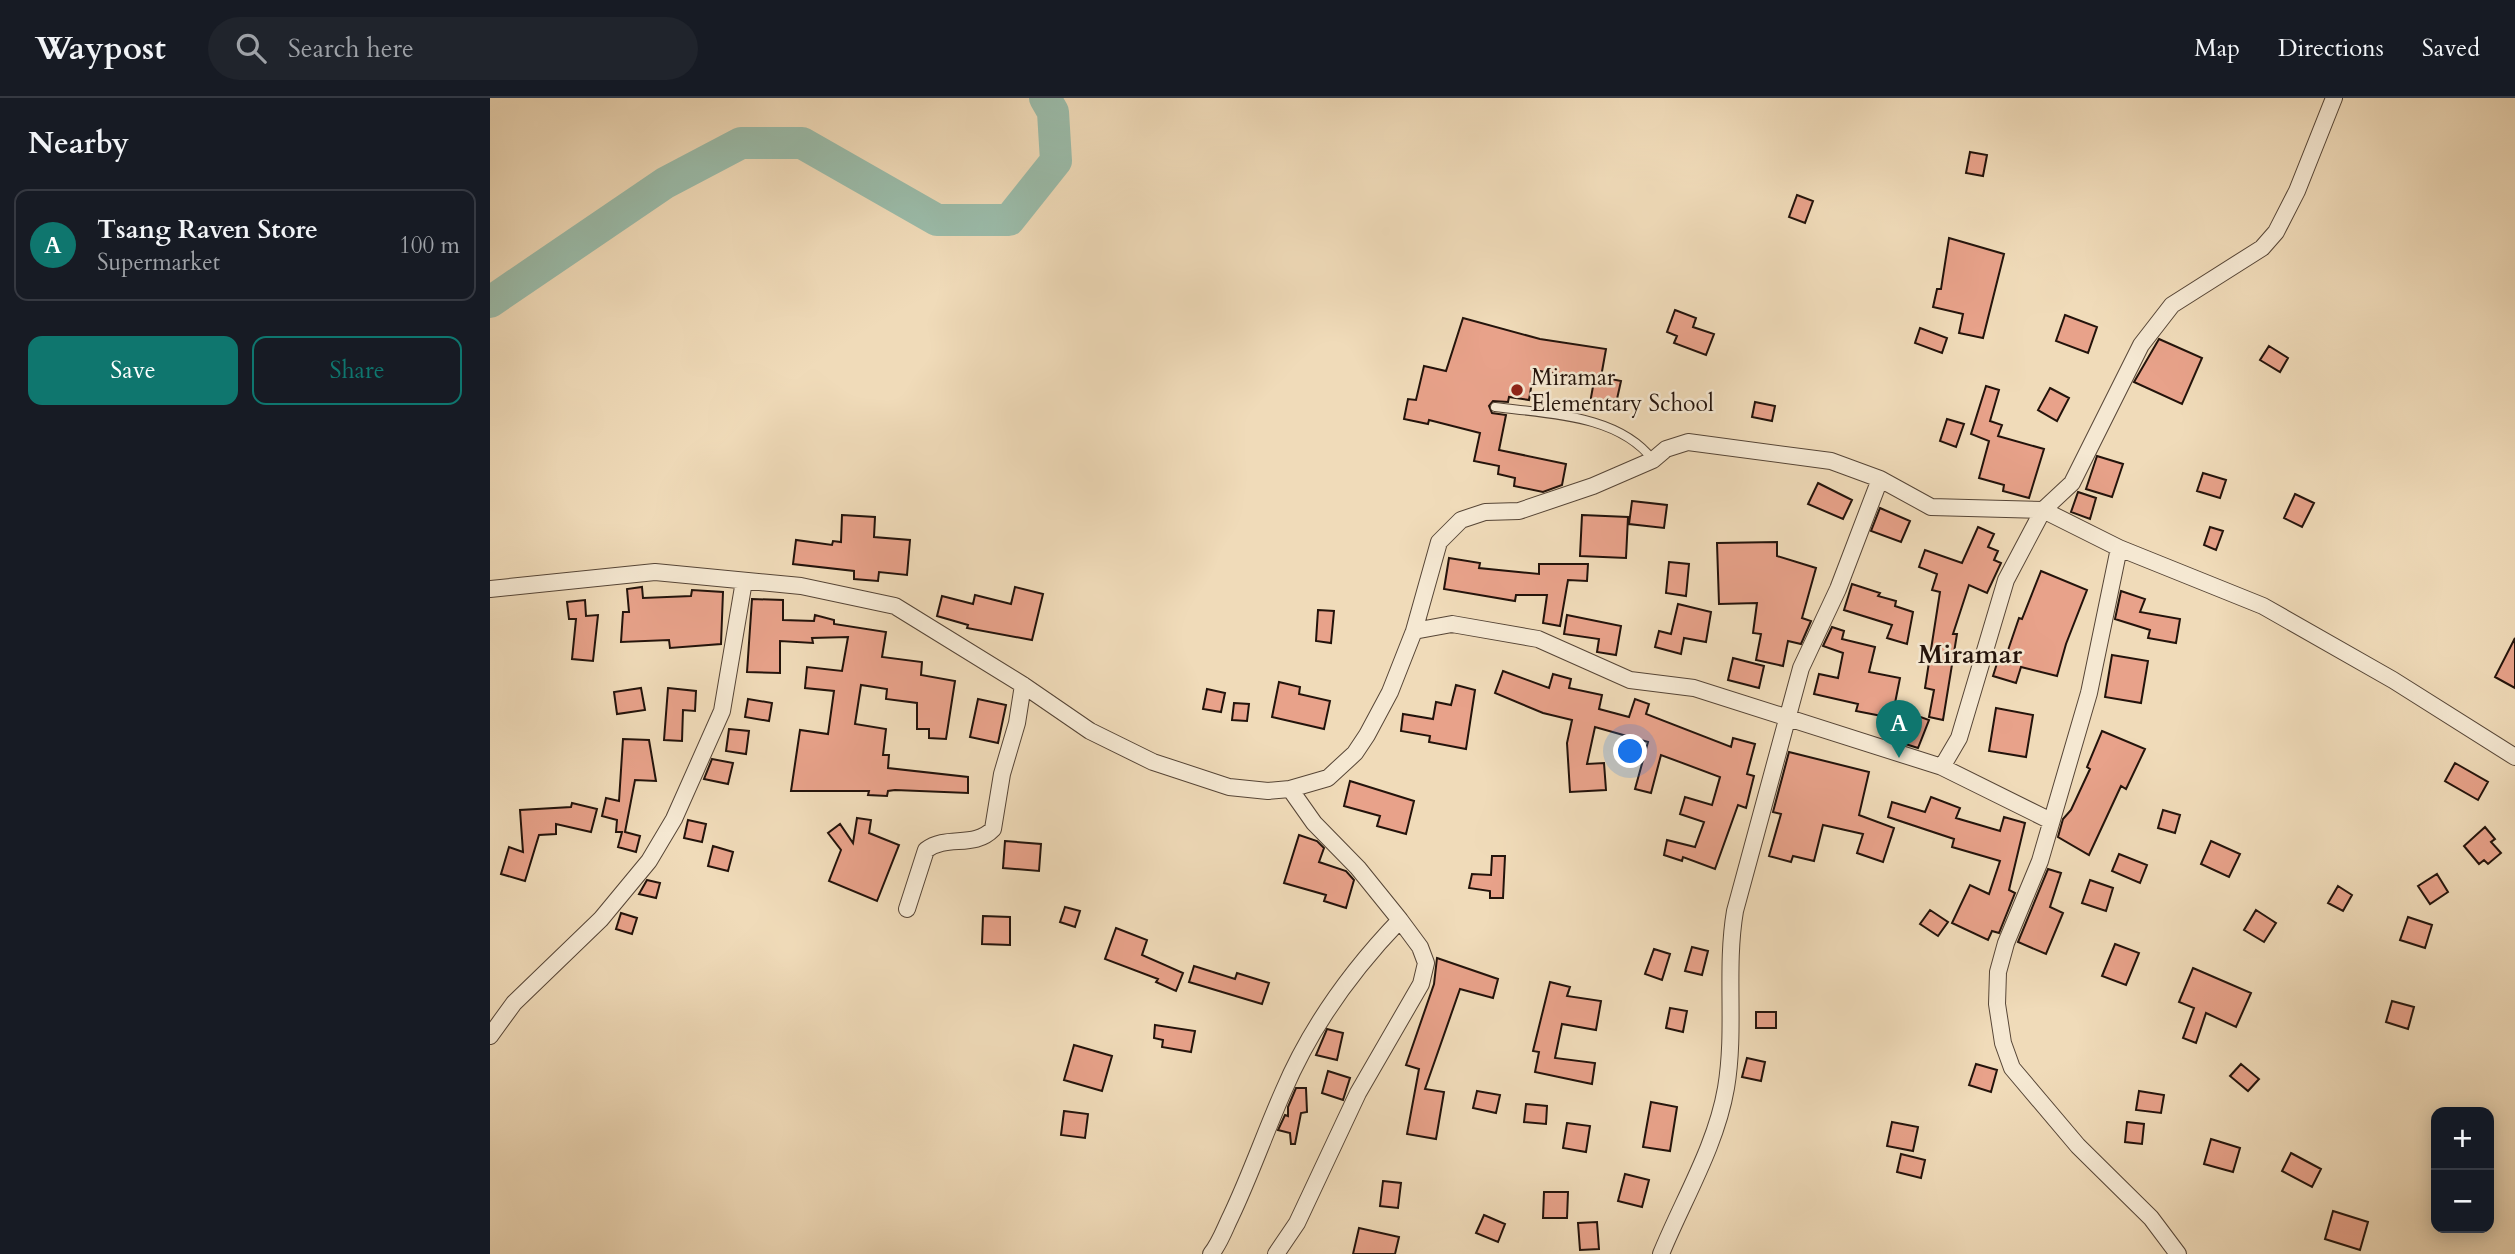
<!DOCTYPE html>
<meta charset="utf-8">
<style>
:root{--surface:#171b24;--page:#20242c;--text:#f1f3f6;--muted:#9ea1a6;--line:#363941;--accent:#0f766e}
body{margin:0;font-family:Cardo,serif;background:var(--page);color:var(--text)}
.controls{position:absolute;right:21px;bottom:21px;display:grid;overflow:hidden;border-radius:14px;box-shadow:0 4px 18px #0003}
.controls button{width:63px;height:63px;display:grid;place-items:center;padding:0;border:0;border-bottom:2px solid var(--line);background:var(--surface);color:var(--text);font:35px sans-serif}
.you{position:absolute;left:1141px;top:654px;width:24px;height:24px;margin:-18px;border:5px solid #fff;border-radius:50%;background:#1a73e8;box-shadow:0 0 0 10px #1a73e833}
.badge{display:grid;place-items:center;width:46px;height:46px;border-radius:50%;background:var(--accent);color:#fff;font-size:23px;font-weight:700}
.pin{position:absolute;translate:-50% -58px;filter:drop-shadow(0 2px 4px #0008)}
.pin::after{content:'';position:absolute;top:37px;width:24px;height:21px;background:inherit;clip-path:polygon(0 0,100% 0,50% 100%)}
.list{margin:0;padding:0;list-style:none}
h2{display:flex;justify-content:space-between;align-items:center;height:91px;margin:0;padding:0 28px;font-size:30px}
h2 small{font-size:23px;font-weight:400;color:var(--muted)}
.list li{display:grid;grid-template-columns:46px 1fr auto;gap:21px;align-items:center;box-sizing:border-box;height:112px;margin:0 14px 14px;padding:0 14px;border:2px solid var(--line);border-radius:14px}
.list b{display:block;font-size:26px;white-space:nowrap}
.list p{margin:0;font-size:23px;white-space:nowrap;color:var(--muted)}
.list em{font-size:23px;font-style:normal;color:var(--muted)}
.actions{display:flex;gap:14px;padding:21px 28px}
.actions a{flex:1;padding:16px 0;border:2px solid var(--accent);border-radius:14px;text-align:center;font-size:24px;color:var(--accent)}
.actions .main{background:var(--accent);color:#fff}
.icon{flex:none;width:38px;height:38px;fill:none;stroke:currentColor;stroke-width:2;stroke-linecap:round;stroke-linejoin:round}
.map{position:relative;flex:none;width:2025px;height:1156px;overflow:hidden}
header{display:flex;align-items:center;gap:42px;box-sizing:border-box;height:98px;padding:0 35px;background:var(--surface);border-bottom:2px solid var(--line)}
header strong{font-size:33px}
nav{display:flex;gap:38px;margin-inline-start:auto;font-size:24px}
.search{width:490px;height:63px;background:var(--page);display:flex;align-items:center;gap:18px;box-sizing:border-box;padding:0 24px;border-radius:38px;color:var(--muted);font-size:26px}
main{display:flex}
aside{flex:1;background:var(--surface)}
.map>svg:first-child{display:block}
</style>
<header>
<strong>Waypost</strong>
<div class="search"><svg class="icon" aria-label="search" viewBox="0 0 24 24"><circle cx="10" cy="10" r="6"/><path d="M15 15l6 6"/></svg>Search here</div>
<nav><a>Map</a><a>Directions</a><a>Saved</a></nav>
</header>
<main>
<aside>
<h2>Nearby<small></small></h2>
<ul class="list">
<li><span class="badge">A</span><div><b>Tsang Raven Store</b><p>Supermarket</p></div><em>100 m</em></li>
</ul>
<div class="actions"><a class="main">Save</a><a>Share</a></div>
</aside>
<div class="map">
<svg width="2025" height="1156" viewBox="0 0 2025 1156">
<rect width="100%" height="100%" fill="#f0dbb9"/>
<filter id="stains"><feTurbulence type="fractalNoise" baseFrequency=".00286" numOctaves="4"/><feColorMatrix values="0 0 0 0 .2 0 0 0 0 .09 0 0 0 0 .02 0 0 0 .5 -.17"/></filter>
<radialGradient id="worn" r=".72"><stop offset=".6" stop-color="#630" stop-opacity="0"/><stop offset="1" stop-color="#630" stop-opacity=".3"/></radialGradient>
<g fill="none" stroke-linecap="round" stroke-linejoin="round">
<!-- river -->
<path stroke="#9bbcaa" stroke-width="32" d="M0,204L175,85L251,45H312L447,122H519L566,63L563,14L555,0"/>
</g>
<!-- building -->
<path fill="#e8a28a" stroke="#23130b" stroke-width="2" d="M1480,54L1497,57L1493,78L1476,75Z
M1307,97L1323,103L1315,125L1299,119Z
M1459,140L1514,156L1493,240L1469,235L1473,216L1443,209L1447,191H1451Z
M1185,212L1206,220L1203,229L1224,236L1216,257L1184,245L1187,238L1177,234Z
M1575,217L1607,229L1598,255L1566,243Z
M973,220L1050,241L1116,251L1111,279L1131,283L1125,310L1100,305L1104,283L1044,272L1039,302L1019,299L1018,304L1003,303L999,308L1002,315L1016,317L1009,352L1076,366L1072,387L1053,394L1024,388L1025,380L1008,376L1009,368L984,363L990,335L939,322L938,326L914,321L918,301L926,302L934,268L956,273Z
M1430,230L1457,240L1452,255L1425,245Z
M1669,241L1712,260L1692,306L1644,284Z
M1779,248L1798,260L1790,274L1770,262Z
M1496,288L1509,292L1500,323L1512,327L1508,338L1554,351L1539,400L1513,393L1514,387L1489,380L1499,343L1481,336Z
M1560,290L1579,300L1567,323L1548,312Z
M1265,304L1285,308L1282,323L1262,319Z
M1457,321L1474,326L1466,349L1450,343Z
M1607,358L1633,366L1622,399L1596,391Z
M1713,375L1736,382L1730,400L1707,393Z
M1328,385L1362,402L1353,421L1318,406Z
M1588,394L1606,400L1600,421L1581,414Z
M1805,396L1824,405L1812,429L1794,420Z
M1142,403L1177,407L1174,430L1139,426Z
M1390,410L1420,423L1411,444L1381,433Z
M352,417L385,419L384,439L420,442L417,477L389,474L388,483L364,481V473L303,466L306,442L342,447L343,443L351,444Z
M1092,417L1138,419L1136,460L1090,458Z
M1488,429L1504,436L1498,449L1508,453L1504,462L1511,465L1497,495L1479,487L1463,536H1467L1453,622L1439,619L1444,592L1435,590L1450,494L1442,492L1447,476L1429,469L1435,452L1472,465Z
M1720,429L1733,433L1726,452L1714,447Z
M1287,444V458L1326,470L1312,520L1321,523L1311,546L1298,543L1293,568L1266,562L1271,536L1263,535L1267,505L1229,506L1227,445Z
M959,460L990,465L989,470L1049,476V466H1098L1097,483L1078,482L1070,528L1053,525L1057,497H1026L1025,503L954,491Z
M1179,464L1199,466L1196,498L1176,495Z
M1551,473L1597,492L1576,546L1567,578L1531,569L1526,585L1503,578L1509,559L1515,561L1529,520L1532,521Z
M1362,486L1390,495L1388,498L1406,503L1405,508L1423,514L1417,546L1397,540L1402,527L1354,512Z
M152,489L153,500L201,498L202,492L233,494L231,546L180,550L179,542L131,544L133,514H139L137,491Z
M525,489L553,496L542,542L477,530L478,527L447,518L452,498L483,506L485,497L521,506Z
M1631,493L1655,501L1650,514L1690,521L1686,545L1658,540L1660,532L1625,521Z
M262,501L293,502V522L324,523L325,517L344,522V526L396,534L392,559L432,564L431,577L465,583L456,641L439,640V631H427V605L396,601L397,591L371,587L365,626L396,631L393,657H399L398,670L478,679V695L405,692L398,693L397,698L378,697L379,693H301L310,632L338,636L344,593L315,590L317,569L352,573L358,539L322,540L323,545L290,543V575L257,574Z
M95,502L96,518L108,517L103,563L82,561L86,521H79L77,504Z
M1188,506L1221,514L1216,544L1194,540L1191,556L1165,549L1169,533L1181,536Z
M828,512L844,513L841,545L826,543Z
M1077,517L1131,528L1126,557L1107,554L1109,541L1074,536Z
M1342,529L1354,533L1352,541L1385,549L1379,574L1410,580L1402,620L1366,613L1368,606L1324,596L1329,576L1348,580L1353,555L1333,548Z
M2025,540V590L2005,579Z
M1622,557L1658,563L1651,605L1615,599Z
M1243,560L1274,568L1269,590L1238,582Z
M1013,573L1059,590L1063,576L1081,581L1079,590L1112,597L1109,611L1139,619L1145,601L1159,606L1156,616L1241,649L1243,640L1265,646L1257,676L1264,678L1256,710L1248,707L1225,771L1193,759L1192,763L1174,757L1177,742L1205,749L1214,724L1190,716L1195,699L1222,707L1230,679L1171,657L1161,695L1145,691L1158,644L1105,629L1097,666L1114,665L1116,692L1080,694L1077,645L1082,622L1053,615L1005,595Z
M789,584L810,589L809,596L840,603L834,631L782,619Z
M966,587L985,592L976,651L939,644L940,638L911,633L913,616L943,621L946,604L961,607Z
M151,590L155,612L127,616L124,594Z
M178,590L206,593L205,613L193,612L192,643L174,642Z
M717,591L735,595L731,614L713,611Z
M258,601L282,605L279,623L255,619Z
M488,601L516,607L508,645L480,639Z
M744,605L759,606L757,623L742,622Z
M1506,610L1543,617L1536,659L1499,653Z
M1411,612L1439,622L1428,650L1406,643L1411,630L1406,628Z
M239,631L259,633L256,656L236,653Z
M1612,633L1655,651L1636,691L1631,688L1599,757L1568,739L1573,721L1581,712L1600,671L1597,669Z
M133,641L159,642L166,683L145,682L135,734L150,738L146,754L128,749L132,734H126L127,722L112,718L116,700L129,703Z
M1299,654L1379,674L1369,717L1404,730L1393,764L1367,755L1373,736L1333,727L1324,763L1303,758L1301,764L1279,758L1291,716L1283,714Z
M222,661L243,665L238,686L214,681Z
M1965,665L1998,684L1988,702L1955,683Z
M860,683L924,703L916,736L887,728L890,718L854,708Z
M1441,699L1470,710L1466,720L1510,733L1514,719L1535,725L1519,792L1525,795L1509,835L1502,833L1498,842L1462,825L1480,787L1499,796L1510,763L1462,749L1464,741L1398,719L1402,704L1435,714Z
M82,705L107,711L101,734L66,726V736L49,737L35,783L11,776L19,749L33,754L30,712L81,709Z
M1673,712L1690,717L1685,735L1668,730Z
M367,720L381,722L379,735L409,747L387,803L339,783L351,752L338,735L350,726L363,745Z
M198,722L216,726L212,744L194,740Z
M1995,729L2005,741L2001,744L2011,755L1998,766L1994,762L1989,766L1974,748Z
M809,737L827,743L834,750L829,764L856,773L864,782L856,810L834,803L836,797L794,785Z
M515,743L551,746L549,773L513,770Z
M1721,743L1750,756L1739,779L1711,766Z
M223,748L243,754L238,773L218,768Z
M1629,756L1657,767L1650,785L1622,773Z
M1002,758H1015L1013,800H1000V793L979,790L982,776L1001,777Z
M1558,771L1571,775L1560,809L1573,815L1556,856L1528,844Z
M1947,776L1958,794L1940,806L1928,788Z
M157,782L170,785L166,800L149,796Z
M1600,782L1623,790L1616,813L1592,805Z
M1848,788L1862,797L1853,813L1838,805Z
M575,809L590,813L585,829L570,824Z
M1440,812L1458,824L1448,838L1430,826Z
M1766,812L1786,825L1774,844L1754,832Z
M131,815L147,820L142,836L126,831Z
M493,818L520,819V847L492,846Z
M1918,819L1942,827L1935,850L1910,842Z
M626,830L657,842L652,857L693,875L686,893L666,884L668,881L615,861Z
M1625,846L1649,855L1636,887L1612,878Z
M1202,849L1218,853L1212,877L1195,873Z
M1164,851L1180,856L1172,882L1155,876Z
M947,860L1008,881L1003,900L970,891L935,991L954,994L946,1041L917,1036L929,971L916,967L944,886Z
M704,868L745,881L747,875L779,885L772,906L699,884Z
M1703,870L1761,895L1746,929L1716,915L1706,945L1693,940L1704,910L1689,904Z
M1060,884L1080,889L1077,898L1111,903L1106,932L1072,926L1065,960L1105,965L1102,986L1045,974L1049,954L1043,953Z
M1902,903L1924,909L1918,931L1896,924Z
M1180,910L1197,913L1193,934L1176,930Z
M1266,914H1286V930H1266Z
M665,927L705,933L701,954L672,949L673,942L664,940Z
M837,931L853,935L847,962L826,957Z
M584,947L622,958L612,993L574,982Z
M1257,960L1275,964L1271,983L1252,979Z
M1486,966L1507,972L1501,994L1479,987Z
M1751,966L1769,981L1758,993L1740,978Z
M838,973L860,980L853,1002L832,995Z
M806,990H816L817,1014L811,1015L805,1046H801L800,1035L788,1032L795,1017L798,1018V1009Z
M987,993L1010,997L1006,1015L983,1010Z
M1649,993L1674,997L1671,1015L1646,1012Z
M1161,1004L1187,1009L1180,1053L1153,1049Z
M1036,1006L1057,1008L1056,1026L1034,1024Z
M574,1013L598,1016L595,1040L571,1037Z
M1402,1024L1428,1029L1423,1053L1397,1048Z
M1637,1024L1654,1026L1652,1046L1635,1044Z
M1077,1025L1100,1028L1096,1054L1073,1050Z
M1721,1041L1750,1050L1743,1074L1714,1066Z
M1801,1055L1831,1071L1822,1089L1792,1073Z
M1411,1056L1435,1062L1431,1080L1407,1074Z
M1135,1076L1159,1082L1152,1109L1128,1103Z
M893,1083L911,1085L908,1110L890,1108Z
M1054,1094H1078L1077,1120H1053Z
M1843,1113L1878,1124L1870,1152L1835,1141Z
M994,1117L1015,1126L1008,1144L986,1135Z
M1107,1124L1109,1151L1090,1152L1088,1125Z
M869,1130L909,1139L905,1156H863Z"/>
<g fill="none" stroke-linecap="round" stroke-linejoin="round">
<defs>
<path id="service" d="M1005,309C1057,316 1128,316 1163,362"/>
<path id="minor" d="M1629,450L1773,508L1903,582L2025,659
M0,491L165,474L311,488L405,508L533,587L600,633L663,664L739,689L778,693L800,691L838,680L865,655L877,637L900,594L924,533L949,444L971,422L995,414L1029,413L1103,388L1163,362L1176,351L1198,344L1341,363L1390,381L1441,409L1553,412L1629,450L1599,595L1550,763L1516,845L1508,874L1507,906L1513,945L1522,970L1588,1048L1661,1120L1688,1156
M924,533L962,526L1048,541L1140,582L1204,590L1452,669L1561,723
M1452,669L1469,640L1516,482L1553,412L1582,385L1651,247L1682,207L1772,150L1786,134L1807,93L1844,0
M417,811L436,752C457,736 484,751 503,731L512,676L527,625L533,587
M0,938L24,905L111,821L159,763L184,721L232,613L254,483
M721,1156C730,1145 735,1130 741,1118C760,1078 775,1035 793,994C820,930 862,872 910,822
M786,1156L807,1125L868,995L931,886L936,865L930,849L910,822L868,770L824,725L800,691
M1171,1156C1193,1102 1226,1048 1236,990C1246,931 1235,872 1245,813L1311,570L1348,491L1390,381"/>
</defs>
<!-- service casing -->
<use href="#service" stroke="#564536" stroke-width="10"/>
<!-- minor casing -->
<use href="#minor" stroke="#564536" stroke-width="18"/>
<!-- service -->
<use href="#service" stroke="#f5e8d2" stroke-width="8"/>
<!-- minor -->
<use href="#minor" stroke="#f5e8d2" stroke-width="16"/>
</g>
<!-- markers -->
<circle fill="#8f2418" stroke="#f5e8d2" stroke-width="2.5" cx="1027" cy="292" r="7"/>
<g text-anchor="middle" stroke-width="5" stroke-linejoin="round" paint-order="stroke">
<!-- poi labels -->
<g font-size="23" fill="#23130b" stroke="#f5e8d2" text-anchor="start">
<text x="1041" y="287">Miramar<tspan x="1041" dy="26">Elementary School</tspan></text>
</g>
<!-- quarter labels -->
<g font-size="26" font-weight="bold" fill="#23130b" stroke="#f5e8d2">
<text x="1480" y="565">Miramar</text>
</g>
</g>
<rect width="100%" height="100%" filter="url(#stains)"/>
<rect width="100%" height="100%" fill="url(#worn)"/>
</svg>
<div class="controls">
<button>+</button>
<button>−</button>
</div>
<div class="you"></div>
<div class="pin badge" style="left:1409px;top:660px">A</div>
</div>
</main>
